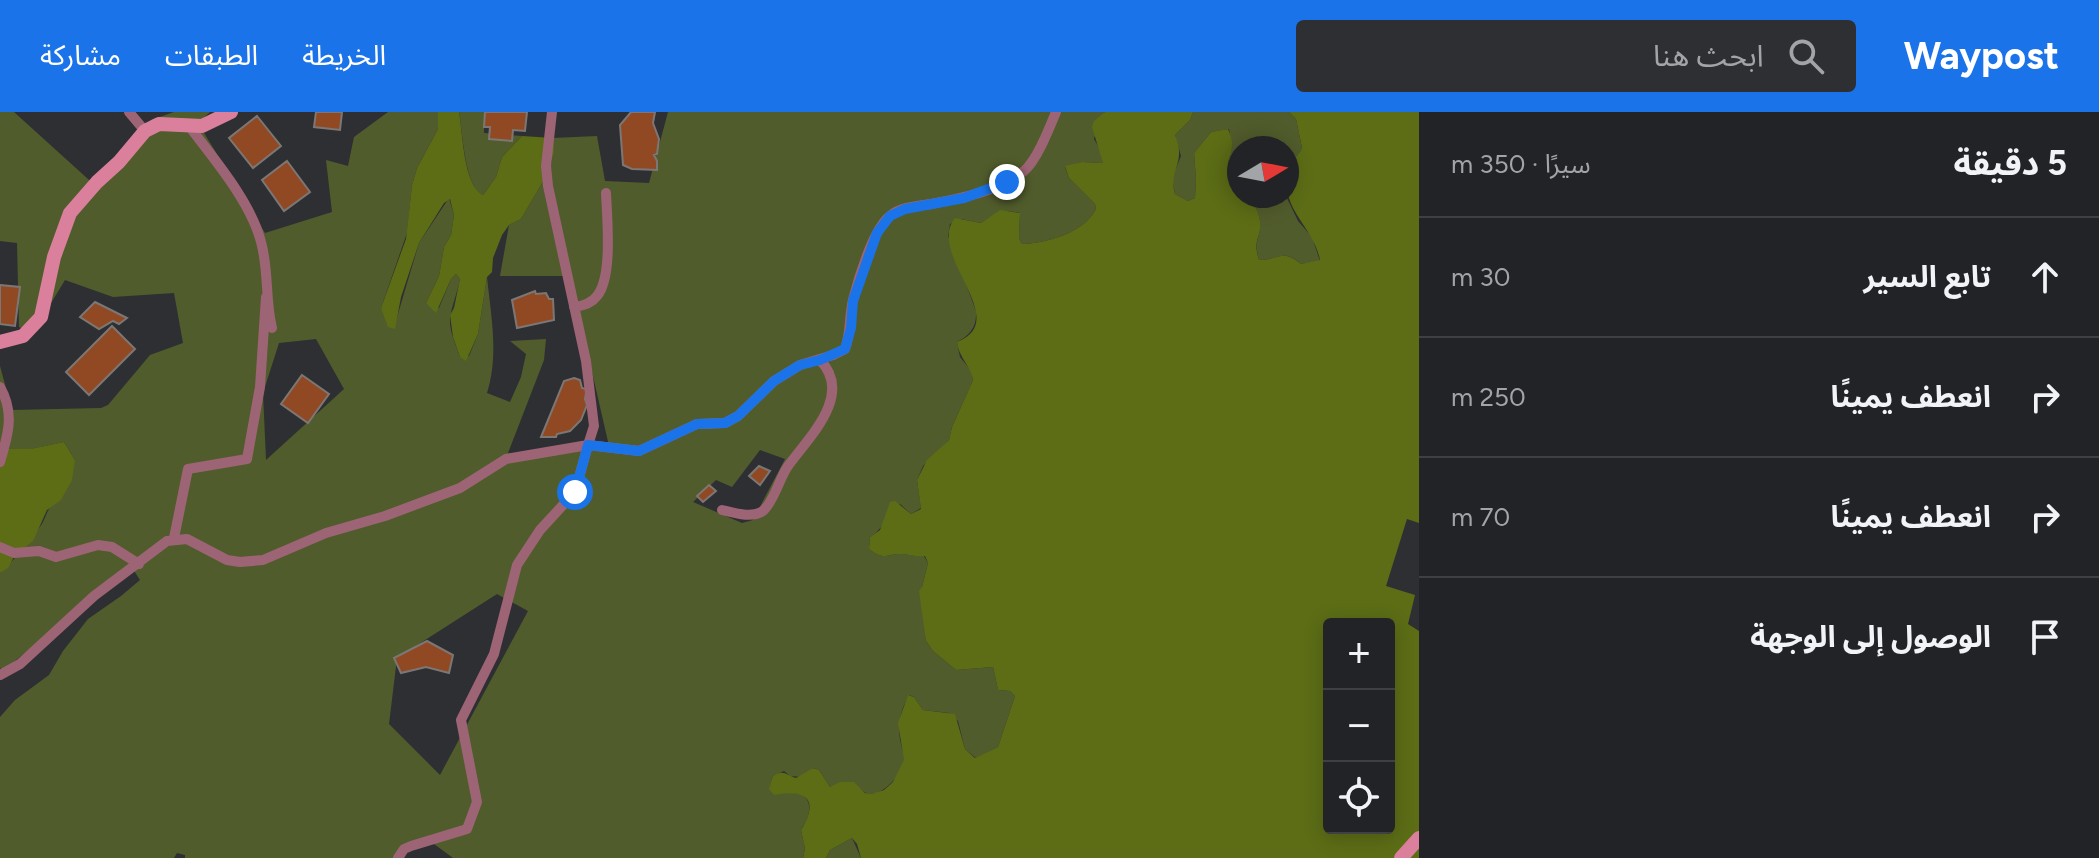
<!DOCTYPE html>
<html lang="ar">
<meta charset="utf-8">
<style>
:root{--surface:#222326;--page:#2e2f32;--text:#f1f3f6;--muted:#a2a4a7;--line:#3f4043;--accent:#1a73e8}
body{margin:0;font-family:Figtree,"Noto Sans Arabic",sans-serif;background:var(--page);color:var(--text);direction:rtl}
.controls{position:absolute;right:24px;bottom:24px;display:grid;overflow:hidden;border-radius:8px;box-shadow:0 4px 20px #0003}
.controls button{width:72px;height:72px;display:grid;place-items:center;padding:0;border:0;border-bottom:2px solid var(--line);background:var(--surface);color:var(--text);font:40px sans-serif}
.compass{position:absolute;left:1227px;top:24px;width:72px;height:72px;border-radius:50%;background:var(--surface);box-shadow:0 4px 20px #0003;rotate:80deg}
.stop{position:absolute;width:24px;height:24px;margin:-18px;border:6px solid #1a73e8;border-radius:50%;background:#fff}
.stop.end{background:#1a73e8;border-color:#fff;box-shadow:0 2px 8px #0008}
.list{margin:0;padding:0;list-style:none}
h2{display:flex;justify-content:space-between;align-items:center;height:104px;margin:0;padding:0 32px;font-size:34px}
h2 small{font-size:26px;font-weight:400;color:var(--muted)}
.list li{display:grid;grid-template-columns:52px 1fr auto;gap:24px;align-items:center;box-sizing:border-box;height:120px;padding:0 32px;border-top:2px solid var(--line)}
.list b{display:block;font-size:30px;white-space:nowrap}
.list em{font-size:26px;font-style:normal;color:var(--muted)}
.icon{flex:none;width:44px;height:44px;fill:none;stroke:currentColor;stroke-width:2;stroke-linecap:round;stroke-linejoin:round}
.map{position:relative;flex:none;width:1419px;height:746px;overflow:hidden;direction:ltr}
header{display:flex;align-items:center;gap:48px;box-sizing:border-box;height:112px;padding:0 40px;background:var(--accent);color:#fff}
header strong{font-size:38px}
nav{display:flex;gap:44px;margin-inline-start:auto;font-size:28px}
.search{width:560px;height:72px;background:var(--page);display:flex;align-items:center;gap:20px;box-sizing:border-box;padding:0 28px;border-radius:8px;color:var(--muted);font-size:30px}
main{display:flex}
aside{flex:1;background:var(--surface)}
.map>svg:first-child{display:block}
</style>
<header>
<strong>Waypost</strong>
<div class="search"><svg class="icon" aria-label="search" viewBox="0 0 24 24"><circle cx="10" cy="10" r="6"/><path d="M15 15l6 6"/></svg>ابحث هنا</div>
<nav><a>الخريطة</a><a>الطبقات</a><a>مشاركة</a></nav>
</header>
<main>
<aside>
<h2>5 دقيقة<small>سيرًا · 350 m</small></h2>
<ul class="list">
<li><svg class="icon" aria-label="ahead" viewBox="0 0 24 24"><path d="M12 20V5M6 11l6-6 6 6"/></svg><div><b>تابع السير</b></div><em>30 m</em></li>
<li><svg class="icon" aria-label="right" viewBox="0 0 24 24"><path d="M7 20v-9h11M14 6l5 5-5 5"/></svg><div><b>انعطف يمينًا</b></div><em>250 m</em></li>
<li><svg class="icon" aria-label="right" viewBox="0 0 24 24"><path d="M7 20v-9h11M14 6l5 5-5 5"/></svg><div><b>انعطف يمينًا</b></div><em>70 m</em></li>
<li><svg class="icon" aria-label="arrive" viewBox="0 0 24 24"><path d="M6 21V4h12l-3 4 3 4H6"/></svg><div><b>الوصول إلى الوجهة</b></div></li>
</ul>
</aside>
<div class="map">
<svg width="1419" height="746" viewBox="0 0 1419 746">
<rect width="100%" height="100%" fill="#2e2f33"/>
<!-- green -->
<path fill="#515c2c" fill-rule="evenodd" d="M0,0H14L99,77L151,8L174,0H210L198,11L265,121L332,100L326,48L348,54L354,25L388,0H438V17L417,56L412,73L407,121L381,196L395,212L419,131L449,86L454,103L451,123L444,135L439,164L426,191L439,196L451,167L456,162L460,167C458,179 451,196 450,206C449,219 456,233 460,245L469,244L478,222L487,165C491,204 499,243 487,281L510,290L521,265L526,242L510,229L546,227L544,248L508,341L521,343L609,334L570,164H500L509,113L521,107L548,61L552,48L553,26L597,24L605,69L649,71L668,0H1105L1100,6L1094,27L1101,39L1103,51L1082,50L1065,55L1069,66L1095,92L1096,97C1084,121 1047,131 1022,132L1019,126L1020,101C1001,97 996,102 981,111L961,107L950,112L948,124L976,199C977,215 970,223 957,230L960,245L972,260L973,268L952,315L949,328L923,354L917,368L921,396L911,402L900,392C889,403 882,418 870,425L869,437C886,450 886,441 903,442C910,443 917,444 924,444L928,451L922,475L926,529L933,539L956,558L993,555L998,578L1010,579L1015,584L998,635L976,646L965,637L958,609L949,601L923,598L914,585L909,583C900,599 897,614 901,632C902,638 905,644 904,650C902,663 883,683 869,682C863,681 858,674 854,671L830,675L819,658L813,656L802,665L790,664L784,659L773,664L770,676L804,683C814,695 808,706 801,718L805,737L803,746H453L434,732L405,734L394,746H185V743L177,741L174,746H0V605L15,588L49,563L63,539L88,507L121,484L140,468L131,454L10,553L3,558L0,556V461C7,457 39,418 43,410C47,402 47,398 53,392L75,348L64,330L31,337H0V254L12,298L101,296L108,293L150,243L183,231L174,181L113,185L65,168L33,221L19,215L17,131L0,129ZM316,227L344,277L266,348L263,281L279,231ZM760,338L785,347L753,408L742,411L693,390L716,368L732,375ZM497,482L528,499L440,663L389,612L397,546Z
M459,0H484V21L522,24L502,45L496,65L483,83C464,74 463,21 459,0Z
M1193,0H1289L1296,7L1302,36L1287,61V36H1239V63L1231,69C1225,51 1233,36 1229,17L1211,20L1194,41L1196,67L1195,86L1188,89L1175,82L1172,66L1181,44L1175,23L1190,8Z
M1252,84H1286L1298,109L1312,125L1320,149L1301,152C1283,136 1280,148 1259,148C1253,127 1261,127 1260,110C1259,100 1254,93 1252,84Z
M852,726L861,746H826L830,738Z"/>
<!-- forest -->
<path fill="#5c6d16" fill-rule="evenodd" d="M438,0H459C463,22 463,72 483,83L496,65L502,45L522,24L553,26L554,40L548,61L521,107L509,113L502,123L493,146L492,160L487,165L478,222L466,249L460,245L453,225L450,203L454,196L460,167L456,162L451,167L436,201L426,191L439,164L444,135L451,123L454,103L450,87L444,91L419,131L401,185L395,217L388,215L381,196L406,127L412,73L417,56L438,17Z
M1105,0H1193L1190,8L1175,23C1187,51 1168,57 1175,82L1188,89L1195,86L1196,67L1194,41L1211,20L1228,17C1230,22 1232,27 1232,32C1231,48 1224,50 1231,69L1239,63V84H1252C1254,93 1259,100 1260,109C1262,126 1252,126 1259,148C1280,148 1282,136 1301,152L1320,148C1314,116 1282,98 1287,64C1288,54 1297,45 1302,36L1296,7L1289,0H1419V411L1407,407L1386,474L1415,483L1408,512L1419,519V746H861L857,732L852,726L830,738L826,746H803L805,737L801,718C820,687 806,677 774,683L769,677L773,664C784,657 786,663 796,666L813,656L819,658L830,675L840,670H854L865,681L871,682L884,678L893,670L904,648L898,611L908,583L914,585L923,598L955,602L965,637L975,646L998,635L1015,584L1010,579L998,578L993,555L956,558L933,539L926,529L919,479L922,475L928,451L925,444C916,445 911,443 903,442C886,441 886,450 869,437L870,425L880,418L890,390L895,389L911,402L921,397L917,368L927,348L949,328L952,315L973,268C972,256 959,246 957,230C1014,208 925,142 955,106L981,111L1000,98L1020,101L1019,126L1022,132C1047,131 1084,121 1096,97L1095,92L1069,66L1065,54L1082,50L1103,51L1092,15L1094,9ZM1329,512H1389V716H1329Z
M64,330L75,348L72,368L61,388L47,398L33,429L15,443L8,456L0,461V337H30Z"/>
<!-- building -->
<path fill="#914923" stroke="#7c7775" stroke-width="2" d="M316,0H342L340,18L314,15Z
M485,0H527L525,19L513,18L512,29L489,27L490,15H484Z
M655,0L653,11L659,27L657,42L654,43L657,49V58L632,57L623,53L620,13L631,0Z
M257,4L281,34L253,56L229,26Z
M287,49L310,80L284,99L262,68Z
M0,173L20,175L15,214L0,212Z
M535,179L536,182L546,181L549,187H553L554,208L517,216L512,188Z
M95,190L127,206L119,212L113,209L99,217L80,205Z
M112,214L135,237L89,283L66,260Z
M302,263L329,282L308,311L281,292Z
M574,266L580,268L582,276L586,277V281L585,287L587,293L581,308L570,319L557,322L556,325H541L564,269Z
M759,354L770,359L760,373L749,364Z
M709,373L716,379L703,390L697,384Z
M427,529L453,543L449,561L426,555L401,561L394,546Z"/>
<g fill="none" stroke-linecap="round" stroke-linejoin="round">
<!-- street -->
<path stroke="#9d6475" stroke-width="10" d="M129,0L145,19
M189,14C214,47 251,90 261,130C269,158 265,188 272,216
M574,195C583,194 591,192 597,184C613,165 607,106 606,81
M0,275C15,301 8,323 0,350
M722,398C734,401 754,407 764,398C775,387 779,367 788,354C809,325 854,283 820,248
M174,426L188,357L247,347L260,275L266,185
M0,435L14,441L39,439L56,445L98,433L112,435L139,452
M0,563L20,552L94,484L167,429L187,427L227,448L240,450L263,448L326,421L385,404L460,376L506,347L588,333L594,314L586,249L548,74L546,54L552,0
M398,746L404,737L411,734L467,717L477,690L461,608L494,542L517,453L540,418L575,380L588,333L639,339L697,312L725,311L738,304L774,269L800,253L833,243L845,237C851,221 849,205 853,188C858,168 873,117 890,104C900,95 918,94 931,92C958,87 1003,78 1024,59C1037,48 1049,17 1056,0"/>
<!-- secondary -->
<path stroke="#db809c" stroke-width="14" d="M0,230L23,224L41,205L54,145L70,101L97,70L119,50L145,19L159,12L202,14L231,0
M1401,746L1419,726"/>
</g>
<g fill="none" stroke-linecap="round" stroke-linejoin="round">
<!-- route -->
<path stroke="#1a73e8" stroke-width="10" d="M575,380L588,333L639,339L697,312L725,311L738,304L774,269L800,253L820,248L845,237L851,216L853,189L877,121L890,104L905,97L964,86L1007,70"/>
</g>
</svg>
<div class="controls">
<button>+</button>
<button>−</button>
<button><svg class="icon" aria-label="locate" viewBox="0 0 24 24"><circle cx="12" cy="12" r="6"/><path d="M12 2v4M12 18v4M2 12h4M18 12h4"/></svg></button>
</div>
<svg class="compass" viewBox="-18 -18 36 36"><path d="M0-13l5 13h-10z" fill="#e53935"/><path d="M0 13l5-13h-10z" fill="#a2a4a7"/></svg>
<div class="stop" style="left:575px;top:380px"></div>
<div class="stop end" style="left:1007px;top:70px"></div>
</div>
</main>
